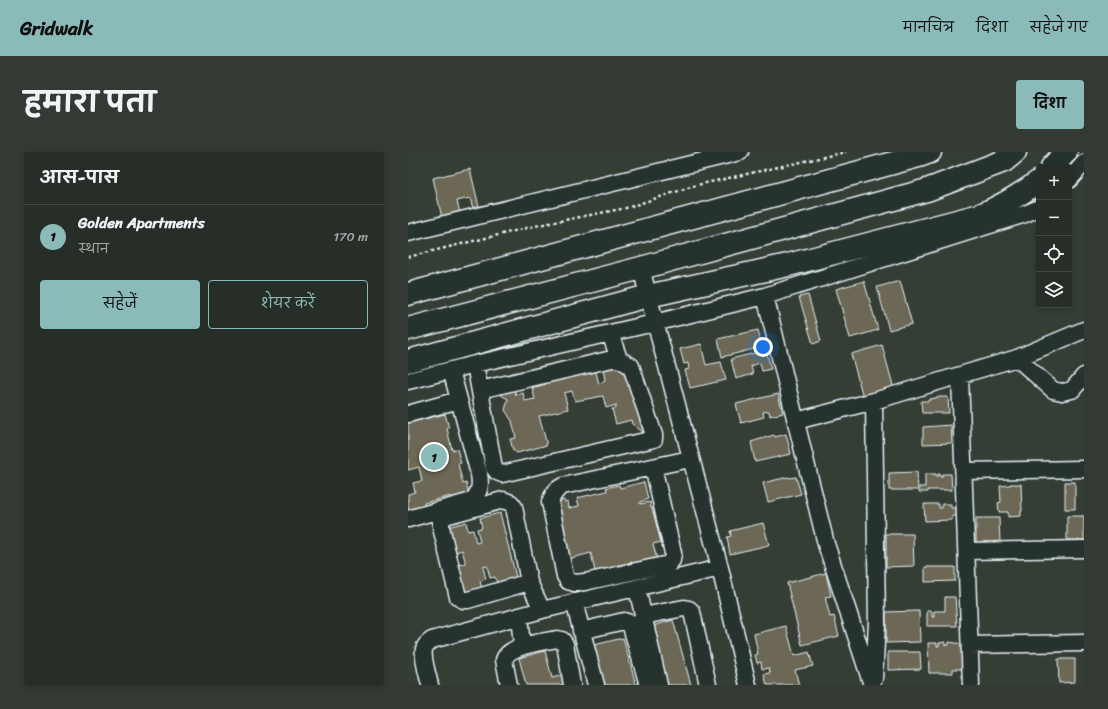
<!DOCTYPE html>
<html lang="hi">
<meta charset="utf-8">
<style>
:root{--surface:#272e28;--page:#333a34;--text:#f1f3f6;--muted:#a4a8a8;--line:#434a45;--accent:#8bbbb9}
body{margin:0;font-family:Sriracha,"Playpen Sans Deva",sans-serif;background:var(--page);color:var(--text)}
.controls{position:absolute;right:12px;top:12px;display:grid;overflow:hidden;border-radius:4px;box-shadow:0 2px 6px #0003}
.controls button{width:36px;height:36px;display:grid;place-items:center;padding:0;border:0;border-bottom:1px solid var(--line);background:var(--surface);color:var(--text);font:20px sans-serif}
.you{position:absolute;left:355px;top:195px;width:14px;height:14px;margin:-10px;border:3px solid #fff;border-radius:50%;background:#1a73e8;box-shadow:0 0 0 6px #1a73e833}
.badge{display:grid;place-items:center;width:26px;height:26px;border-radius:50%;background:var(--accent);color:#111;font-size:13px;font-weight:700}
.pin{position:absolute;translate:-50% -50%;border:2px solid #fff;box-shadow:0 1px 4px #0006}
.list{margin:0;padding:0;list-style:none}
h2{display:flex;justify-content:space-between;align-items:center;height:52px;margin:0;padding:0 16px;font-size:17px}
h2 small{font-size:13px;font-weight:400;color:var(--muted)}
.list li{display:grid;grid-template-columns:26px 1fr auto;gap:12px;align-items:center;box-sizing:border-box;height:64px;padding:0 16px;border-top:1px solid var(--line)}
.list b{display:block;font-size:15px;white-space:nowrap}
.list p{margin:0;font-size:13px;white-space:nowrap;color:var(--muted)}
.list em{font-size:13px;font-style:normal;color:var(--muted)}
.actions{display:flex;gap:8px;padding:12px 16px}
.actions a{flex:1;padding:9px 0;border:1px solid var(--accent);border-radius:4px;text-align:center;font-size:14px;color:var(--accent)}
.actions .main{background:var(--accent);color:#111}
.icon{flex:none;width:22px;height:22px;fill:none;stroke:currentColor;stroke-width:2;stroke-linecap:round;stroke-linejoin:round}
.map{position:relative;flex:none;width:676px;height:533px;overflow:hidden;border-radius:4px}
header{display:flex;align-items:center;gap:24px;box-sizing:border-box;height:56px;padding:0 20px;background:var(--accent);color:#111}
header strong{font-size:19px}
nav{display:flex;gap:22px;margin-inline-start:auto;font-size:14px}
.intro{display:flex;align-items:center;justify-content:space-between;box-sizing:border-box;height:96px;padding:0 24px}
h1{margin:0;font-size:28px}
.button{padding:10px 18px;border-radius:4px;background:var(--accent);color:#111;font-size:14px;font-weight:700}
main{display:flex;gap:24px;padding:0 24px}
aside{flex:1;background:var(--surface);border-radius:4px;box-shadow:0 2px 6px #0003}
.map>svg:first-child{display:block}
</style>
<header>
<strong>Gridwalk</strong>
<nav><a>मानचित्र</a><a>दिशा</a><a>सहेजे गए</a></nav>
</header>
<div class="intro"><h1>हमारा पता</h1><a class="button">दिशा</a></div>
<main>
<aside>
<h2>आस-पास<small></small></h2>
<ul class="list">
<li><span class="badge">1</span><div><b>Golden Apartments</b><p>स्थान</p></div><em>170 m</em></li>
</ul>
<div class="actions"><a class="main">सहेजें</a><a>शेयर करें</a></div>
</aside>
<div class="map">
<svg width="676" height="533" viewBox="0 0 676 533">
<rect width="100%" height="100%" fill="#343e35"/>
<filter id="ink" filterUnits="userSpaceOnUse"><feTurbulence type="fractalNoise" baseFrequency=".025" numOctaves="2"/><feDisplacementMap in="SourceGraphic" scale="8" xChannelSelector="R" yChannelSelector="G"/><feConvolveMatrix kernelMatrix="1 2 1 2 8 2 1 2 1" color-interpolation-filters="sRGB"/></filter>
<g filter="url(#ink)">
<!-- building -->
<path fill="#6c6855" stroke="#e8f1f8" d="M62,17L72,59L66,60L62,46L49,49L52,61L34,66L25,26Z
M456,129L470,178L442,186L428,137Z
M492,129L504,172L481,178L469,135Z
M400,143L413,189L405,192L391,145Z
M350,178L354,195L314,205L310,187Z
M293,192L298,213L313,210L318,228L282,236L277,218L281,217L280,211L276,212L272,197Z
M474,193L486,237L455,245L443,202Z
M358,198L363,217L354,219L352,211L343,214L345,222L328,227L323,207Z
M212,211L238,279L235,280L224,272L223,268L208,272L204,257L208,256V253L198,256L195,244L167,249L164,239L156,241L160,257L131,264L139,293L109,301L105,298L102,287L108,286L104,269L97,258L100,247L93,243L92,239L106,236L108,243L115,241L117,249L127,247L124,236L138,232L137,229L153,225L154,228L157,227V224L171,220L172,223L188,220L191,232L197,228L195,217L212,214Z
M370,242L375,261L362,264L361,259L355,260L356,265L333,271L328,252Z
M528,245H540L541,261H514L513,249H521V247L528,246Z
M37,262L41,276H39L44,298L49,297L53,311L50,312L55,332L58,331L61,342H58L59,347L45,351L43,344L16,351L17,356L0,360V342L7,340L5,331L14,329L11,315L0,318V271Z
M543,273L544,291L515,292V275Z
M378,282L383,302L347,310L343,290L366,283L367,285Z
M509,320L510,338H481V321Z
M517,322H528V324H530V322H532V325H534V322H543L544,338H520V340H511V335H517Z
M380,325L381,326L388,325L393,342L360,350L355,331Z
M236,330L240,347L232,350V352L242,350L243,356H244L253,390L245,392L250,411L226,416L224,410L207,414L209,423L187,420L183,401L156,408L149,350L156,348L157,350L160,349L161,356L171,354L169,346L199,339L198,336L211,333L212,336Z
M657,330H667V357H657Z
M602,332H613L614,359H613V364L600,365V360H591L590,351L593,350L592,334L602,333Z
M516,352H531V356H534V352H543V356H553V364H544V368L517,369Z
M92,361L109,429L90,434L87,425L82,426L79,414L75,415L78,427L72,429L75,439L57,443L50,413L58,412L54,398L46,401L40,375L58,370L60,379L65,378L68,391L72,390L69,377L74,376L72,366Z
M659,364H676V388H659Z
M568,366H591L592,390L568,391Z
M355,371L361,393L322,402L319,385L323,384L322,379Z
M478,382H505L506,414L478,415Z
M517,415H547V429L517,430Z
M418,421L423,444L417,445L422,465L426,464L431,484L394,493L379,431Z
M537,445H547L549,474H519V459H524V465H526V459H537Z
M511,459L512,490L478,491V460Z
M265,468L283,533H257L241,475Z
M378,474L386,504L401,500L405,514L387,518L391,533H359L356,522L362,521L361,516L354,517L353,510L349,511L347,503L350,502L346,482Z
M215,486L228,533H192L186,493Z
M537,490V493H541V490L555,492V517H545V521H521L520,491H529V494H531V491Z
M137,499L144,526L159,522L162,533H118L111,506Z
M480,500H512L513,517L480,518Z
M650,507H667V530L651,531Z"/>
<g fill="none" stroke-linecap="round" stroke-linejoin="round">
<defs>
<path id="street" d="M661,28L676,11
M0,81L332,0
M233,116L312,416L340,533
M357,144L418,392L464,533
M609,206L645,238L654,240L664,238L676,224
M67,212L86,316L89,320L94,322L246,287V283L223,214L211,207
M552,224L563,533
M0,229L67,212L246,171L357,144L617,62L631,56
M72,238L204,207H211L202,181
M0,262L51,248
M388,269L466,249L609,206L676,178
M245,315L265,401L264,408L261,412L177,430L167,431L160,429L157,424L142,350C145,342 148,337 155,334C198,325 240,316 282,307
M556,319L676,317
M0,367L64,349C72,340 73,333 71,322L43,218
M559,399L676,397
M121,430L60,448H55L50,445L33,375V369L37,364L95,348L103,351L106,355L121,430L134,458
M229,436L251,533
M166,450L188,533
M111,464L114,494
M235,464L276,456L281,457L284,460L300,533
M173,479L216,469L222,471L240,533
M562,493L676,491
M466,527L469,471L466,249
M22,533C20,524 14,506 16,497C17,493 21,490 24,488L134,458L312,416
M101,533L96,508C100,493 135,490 149,487L154,488L157,492L164,533"/>
<path id="secondary" d="M644,15L658,0
M0,142L511,4L522,0
M0,177L233,116L519,38L596,9L607,0
M0,209L240,144L380,113L572,63C594,54 612,43 631,29"/>
</defs>
<!-- street casing -->
<use href="#street" stroke="#e8f1f8" stroke-width="19"/>
<!-- secondary casing -->
<use href="#secondary" stroke="#e8f1f8" stroke-width="25"/>
<!-- path -->
<path stroke="#e8f1f8" stroke-width="2.5" stroke-dasharray="3 3" stroke-linecap="butt" d="M0,105L131,73L218,56L289,33L438,0"/>
<!-- street -->
<use href="#street" stroke="#26332d" stroke-width="16"/>
<!-- secondary -->
<use href="#secondary" stroke="#26332d" stroke-width="22"/>
</g>
</g>
</svg>
<div class="controls">
<button>+</button>
<button>−</button>
<button><svg class="icon" aria-label="locate" viewBox="0 0 24 24"><circle cx="12" cy="12" r="6"/><path d="M12 2v4M12 18v4M2 12h4M18 12h4"/></svg></button>
<button><svg class="icon" aria-label="layers" viewBox="0 0 24 24"><path d="M12 4l9 5-9 5-9-5zM3 14l9 5 9-5"/></svg></button>
</div>
<div class="you"></div>
<div class="pin badge" style="left:26px;top:305px">1</div>
</div>
</main>
